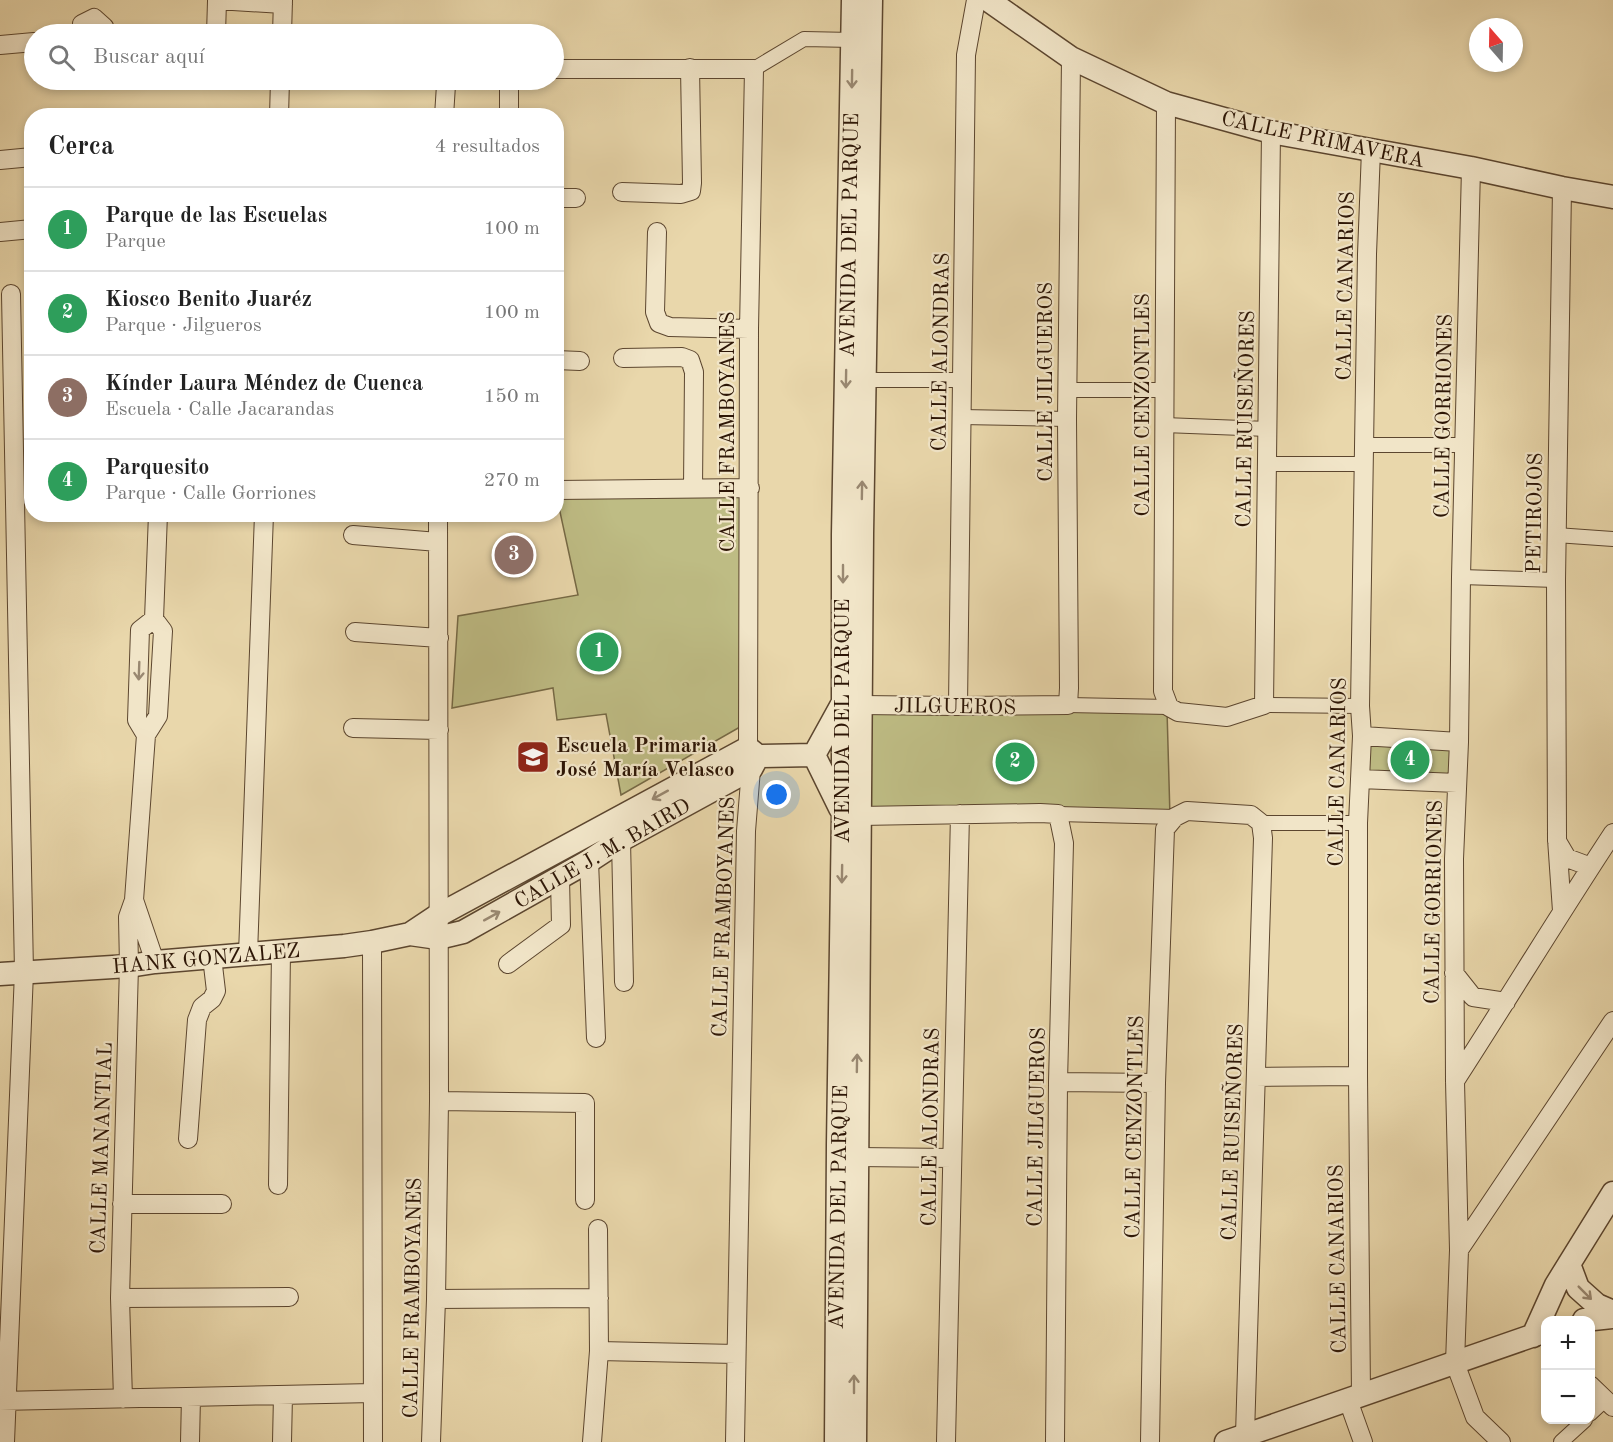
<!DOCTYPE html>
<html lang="es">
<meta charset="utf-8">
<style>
:root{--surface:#fff;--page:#f2f2f2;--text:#222;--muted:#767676;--line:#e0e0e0;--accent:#ea580c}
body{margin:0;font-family:"Old Standard TT",serif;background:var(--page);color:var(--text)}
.controls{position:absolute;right:18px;bottom:18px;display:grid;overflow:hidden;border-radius:12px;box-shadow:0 3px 9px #0003}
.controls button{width:54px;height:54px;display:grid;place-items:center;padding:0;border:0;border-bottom:2px solid var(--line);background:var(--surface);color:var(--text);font:30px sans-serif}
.compass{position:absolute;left:1469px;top:18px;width:54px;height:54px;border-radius:50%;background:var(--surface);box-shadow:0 3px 9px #0003;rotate:340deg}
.you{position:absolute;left:777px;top:795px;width:21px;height:21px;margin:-15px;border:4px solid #fff;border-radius:50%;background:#1a73e8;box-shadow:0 0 0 9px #1a73e833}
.badge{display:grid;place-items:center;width:39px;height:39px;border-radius:50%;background:var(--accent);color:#fff;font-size:20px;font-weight:700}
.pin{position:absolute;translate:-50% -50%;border:3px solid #fff;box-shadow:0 2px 6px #0006}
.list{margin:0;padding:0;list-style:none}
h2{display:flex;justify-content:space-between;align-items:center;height:78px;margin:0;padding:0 24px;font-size:26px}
h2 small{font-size:20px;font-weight:400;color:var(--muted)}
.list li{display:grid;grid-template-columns:39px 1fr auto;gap:18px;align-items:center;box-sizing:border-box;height:84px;padding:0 24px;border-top:2px solid var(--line)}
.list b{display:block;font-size:22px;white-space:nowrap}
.list p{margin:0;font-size:20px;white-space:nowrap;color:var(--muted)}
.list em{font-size:20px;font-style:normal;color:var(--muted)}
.icon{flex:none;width:33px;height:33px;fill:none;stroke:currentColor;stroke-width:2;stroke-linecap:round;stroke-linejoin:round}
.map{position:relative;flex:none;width:1613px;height:1442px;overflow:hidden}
.search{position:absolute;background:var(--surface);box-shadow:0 3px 9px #0003;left:24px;top:24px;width:540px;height:66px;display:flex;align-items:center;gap:15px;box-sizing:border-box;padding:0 21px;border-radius:33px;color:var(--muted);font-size:22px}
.panel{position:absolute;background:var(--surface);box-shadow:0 3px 9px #0003;left:24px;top:108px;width:540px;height:414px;border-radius:24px}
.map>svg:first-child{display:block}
</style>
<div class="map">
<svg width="1613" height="1442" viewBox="0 0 1613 1442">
<rect width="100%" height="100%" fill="#e9d7ab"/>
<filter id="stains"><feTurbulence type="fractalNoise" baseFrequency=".00333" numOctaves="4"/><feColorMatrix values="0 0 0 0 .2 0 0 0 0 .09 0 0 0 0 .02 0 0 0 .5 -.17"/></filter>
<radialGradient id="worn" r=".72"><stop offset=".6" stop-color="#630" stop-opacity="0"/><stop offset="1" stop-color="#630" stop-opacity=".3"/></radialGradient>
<!-- park -->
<path fill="#bebc84" stroke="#766945" stroke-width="1.5" d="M750,488L740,727L621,795L606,714L557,720L553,688L452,708L458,616L578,595L557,498Z
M860,705L1167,710L1170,817L861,815Z
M1362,736L1459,742L1457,783L1360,779Z"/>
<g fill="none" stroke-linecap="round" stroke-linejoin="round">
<defs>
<path id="pedestrian" d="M754,69L804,39L852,40
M865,380H962
M1067,390H1164
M961,417L1067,419
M1164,425L1268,429
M1364,445H1465
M1267,464H1364
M1556,535L1613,539
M1461,577L1556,580
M1068,705L1169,707
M1264,705L1360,706
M1058,814L1175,817
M1261,823H1358
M1590,1414L1605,1400
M1561,1442L1585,1420"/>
<path id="minor" d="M217,0L283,4
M84,34L82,24L94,18L104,27L101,34
M216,34L217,1
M282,34L283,0
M0,45L34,42
M554,69H754L749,329L748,748L751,769L746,831L735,1442
M509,80V116
M1166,103L1163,691L1169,707L1178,712L1227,717L1264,705L1271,132
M279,116L280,80
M444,116L446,85L447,80
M0,160L32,157
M1471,168L1461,577L1459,742L1454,859L1455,1081L1459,1250L1455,1363L1475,1417L1501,1442
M1562,188L1556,580L1557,839L1562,911
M622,192L681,194L691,191L692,183L690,68
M556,198H576
M0,232L32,229
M657,232L655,312L659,323L670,327L749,329
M623,358L682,357L690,360L694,372L693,488
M556,360L580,361
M556,490L750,488
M353,535L438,542
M355,632L439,638
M860,705L958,706L1068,705L1069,688L1067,419L1071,58
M958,706L966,55L976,0
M353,728L439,730
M146,735L137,720L140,630L154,619
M1362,736L1459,742
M1360,779L1457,783
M860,816L1040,813L1058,814L1064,843L1058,1082L1055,1442
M621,840L624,982
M1557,841L1567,858L1591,867
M589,861L596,1038
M134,900L155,962
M372,942L373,1442
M248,954L264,514
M508,964L561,925L560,878
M1454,973L1473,997L1506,1002
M1256,1077L1358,1076
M1455,1081C1508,999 1559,915 1613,833
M1058,1082L1156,1083
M439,1101L585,1103V1200
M188,1139L197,1020L202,1007L212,999L216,991L212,957
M856,1157L952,1158
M278,1185L281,951
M122,1204H222
M1459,1250L1613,1021
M120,1298L289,1297
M436,1299L599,1298
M599,1351L736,1354
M1590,1385L1613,1407
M1361,1395L1358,1076V823L1362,736L1360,706L1367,254L1371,150
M123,1399L120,1298L129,966L128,917L134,900L146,735L158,716L163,631L154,619L158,514
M1348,1400L1363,1442
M0,1401L373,1393
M5,1442L24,972L11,294
M190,1442L191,1397
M282,1442L283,1395
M431,1442L436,1299L439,1101L438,514
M592,1442L599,1351L598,1229
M946,1442L960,814
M1150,1442L1156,1083L1165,829L1175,817L1187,811L1251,815L1261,823L1263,838L1245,1435L1248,1442"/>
<path id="tertiary" d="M988,0L1071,58L1166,103L1271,132L1471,168L1562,188L1613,197
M814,755L840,808
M814,755L841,706
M410,934L437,916L748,748L758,756L814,755
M0,974L129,966L155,962L344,946L372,942L410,934L438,938L463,932L589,861L621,840L751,769L758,756
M1569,1264L1578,1288L1597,1305L1613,1312
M1584,1320L1613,1317
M1533,1336L1556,1285L1613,1193
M836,1442L838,1145L843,813V534L853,0
M855,1442L862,534L871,0
M1226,1442L1546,1331"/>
</defs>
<!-- pedestrian casing -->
<use href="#pedestrian" stroke="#5c462f" stroke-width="16"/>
<!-- minor casing -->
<use href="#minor" stroke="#5c462f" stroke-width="20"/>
<!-- tertiary casing -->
<use href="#tertiary" stroke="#5c462f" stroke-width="25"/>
<!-- pedestrian -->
<use href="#pedestrian" stroke="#f1e5c8" stroke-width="14"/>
<!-- minor -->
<use href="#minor" stroke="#f1e5c8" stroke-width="18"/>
<!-- tertiary -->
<use href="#tertiary" stroke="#f1e5c8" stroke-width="22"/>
</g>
<!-- one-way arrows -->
<defs><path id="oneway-shaft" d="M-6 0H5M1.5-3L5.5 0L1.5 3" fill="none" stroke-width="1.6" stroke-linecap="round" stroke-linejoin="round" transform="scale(1.5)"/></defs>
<g stroke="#998871">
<use href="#oneway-shaft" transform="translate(852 79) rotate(91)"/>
<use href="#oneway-shaft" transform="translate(846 379) rotate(91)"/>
<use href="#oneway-shaft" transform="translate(862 490) rotate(-89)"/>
<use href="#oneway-shaft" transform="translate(843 574) rotate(90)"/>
<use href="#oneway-shaft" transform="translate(139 671) rotate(92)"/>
<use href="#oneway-shaft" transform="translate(660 795) rotate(151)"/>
<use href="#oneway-shaft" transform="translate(842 874) rotate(91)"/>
<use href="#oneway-shaft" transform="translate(492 916) rotate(-29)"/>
<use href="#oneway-shaft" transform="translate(857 1063) rotate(-89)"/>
<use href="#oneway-shaft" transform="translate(1585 1293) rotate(45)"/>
<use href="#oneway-shaft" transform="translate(854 1384) rotate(-90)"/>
</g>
<!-- icons -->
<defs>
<symbol id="school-square" viewBox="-11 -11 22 22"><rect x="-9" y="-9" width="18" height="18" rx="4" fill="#8f2418" stroke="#f1e5c8"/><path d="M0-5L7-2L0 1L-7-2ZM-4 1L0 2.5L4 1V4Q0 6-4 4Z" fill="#fff"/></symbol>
</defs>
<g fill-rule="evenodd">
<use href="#school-square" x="514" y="738" width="38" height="38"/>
</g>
<g text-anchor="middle" stroke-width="4.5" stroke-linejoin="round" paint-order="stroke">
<!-- street labels -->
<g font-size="21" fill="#2d1606" stroke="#f1e5c8">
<text transform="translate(1323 139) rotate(12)" y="7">CALLE PRIMAVERA</text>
<text transform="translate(849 235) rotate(-89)" y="7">AVENIDA DEL PARQUE</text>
<text transform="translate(1345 286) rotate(-89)" y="7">CALLE CANARIOS</text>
<text transform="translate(940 352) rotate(-89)" y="7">CALLE ALONDRAS</text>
<text transform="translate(1045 382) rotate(-90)" y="7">CALLE JILGUEROS</text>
<text transform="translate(1142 405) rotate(-90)" y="7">CALLE CENZONTLES</text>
<text transform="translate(1443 416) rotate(-89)" y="7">CALLE GORRIONES</text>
<text transform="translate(1245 419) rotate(-89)" y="7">CALLE RUISEÑORES</text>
<text transform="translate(727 432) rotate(-90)" y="7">CALLE FRAMBOYANES</text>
<text transform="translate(1534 513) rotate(-89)" y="7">PETIROJOS</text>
<text transform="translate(955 706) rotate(1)" y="7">JILGUEROS</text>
<text transform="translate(842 721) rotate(-90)" y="7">AVENIDA DEL PARQUE</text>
<text transform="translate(1337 772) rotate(-89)" y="7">CALLE CANARIOS</text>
<text transform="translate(602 853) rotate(-30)" y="7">CALLE J. M. BAIRD</text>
<text transform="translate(1433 902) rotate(-89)" y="7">CALLE GORRIONES</text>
<text transform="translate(723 917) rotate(-88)" y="7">CALLE FRAMBOYANES</text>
<text transform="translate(206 958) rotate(-5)" y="7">HANK GONZALEZ</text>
<text transform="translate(930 1127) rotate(-89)" y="7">CALLE ALONDRAS</text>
<text transform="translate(1036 1127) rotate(-89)" y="7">CALLE JILGUEROS</text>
<text transform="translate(1134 1127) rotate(-89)" y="7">CALLE CENZONTLES</text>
<text transform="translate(1232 1132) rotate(-88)" y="7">CALLE RUISEÑORES</text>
<text transform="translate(101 1148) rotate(-88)" y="7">CALLE MANANTIAL</text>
<text transform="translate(838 1207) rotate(-89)" y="7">AVENIDA DEL PARQUE</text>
<text transform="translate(1337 1259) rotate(-91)" y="7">CALLE CANARIOS</text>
<text transform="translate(412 1298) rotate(-89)" y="7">CALLE FRAMBOYANES</text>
</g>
<!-- poi labels -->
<g font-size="21" font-weight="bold" fill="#2d1606" stroke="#f1e5c8" text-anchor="start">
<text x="556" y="752">Escuela Primaria<tspan x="556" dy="24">José María Velasco</tspan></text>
</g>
</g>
<rect width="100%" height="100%" filter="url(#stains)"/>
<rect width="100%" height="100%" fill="url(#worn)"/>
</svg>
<div class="controls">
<button>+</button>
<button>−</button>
</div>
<svg class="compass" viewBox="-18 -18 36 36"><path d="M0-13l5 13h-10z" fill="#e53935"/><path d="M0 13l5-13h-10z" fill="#767676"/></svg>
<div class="you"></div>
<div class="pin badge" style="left:599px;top:652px;background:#2e9e5b">1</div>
<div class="pin badge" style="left:1015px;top:762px;background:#2e9e5b">2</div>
<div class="pin badge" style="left:514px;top:555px;background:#8d6e63">3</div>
<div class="pin badge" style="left:1410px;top:760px;background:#2e9e5b">4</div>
<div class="search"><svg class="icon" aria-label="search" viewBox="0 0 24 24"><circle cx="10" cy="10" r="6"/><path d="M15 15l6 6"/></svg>Buscar aquí</div>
<section class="panel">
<h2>Cerca<small>4 resultados</small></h2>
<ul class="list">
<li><span class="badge" style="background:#2e9e5b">1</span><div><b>Parque de las Escuelas</b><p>Parque</p></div><em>100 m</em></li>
<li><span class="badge" style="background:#2e9e5b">2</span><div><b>Kiosco Benito Juaréz</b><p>Parque · Jilgueros</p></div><em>100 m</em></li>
<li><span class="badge" style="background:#8d6e63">3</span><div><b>Kínder Laura Méndez de Cuenca</b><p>Escuela · Calle Jacarandas</p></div><em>150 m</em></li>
<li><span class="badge" style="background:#2e9e5b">4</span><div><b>Parquesito</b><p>Parque · Calle Gorriones</p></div><em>270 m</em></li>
</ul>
</section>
</div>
